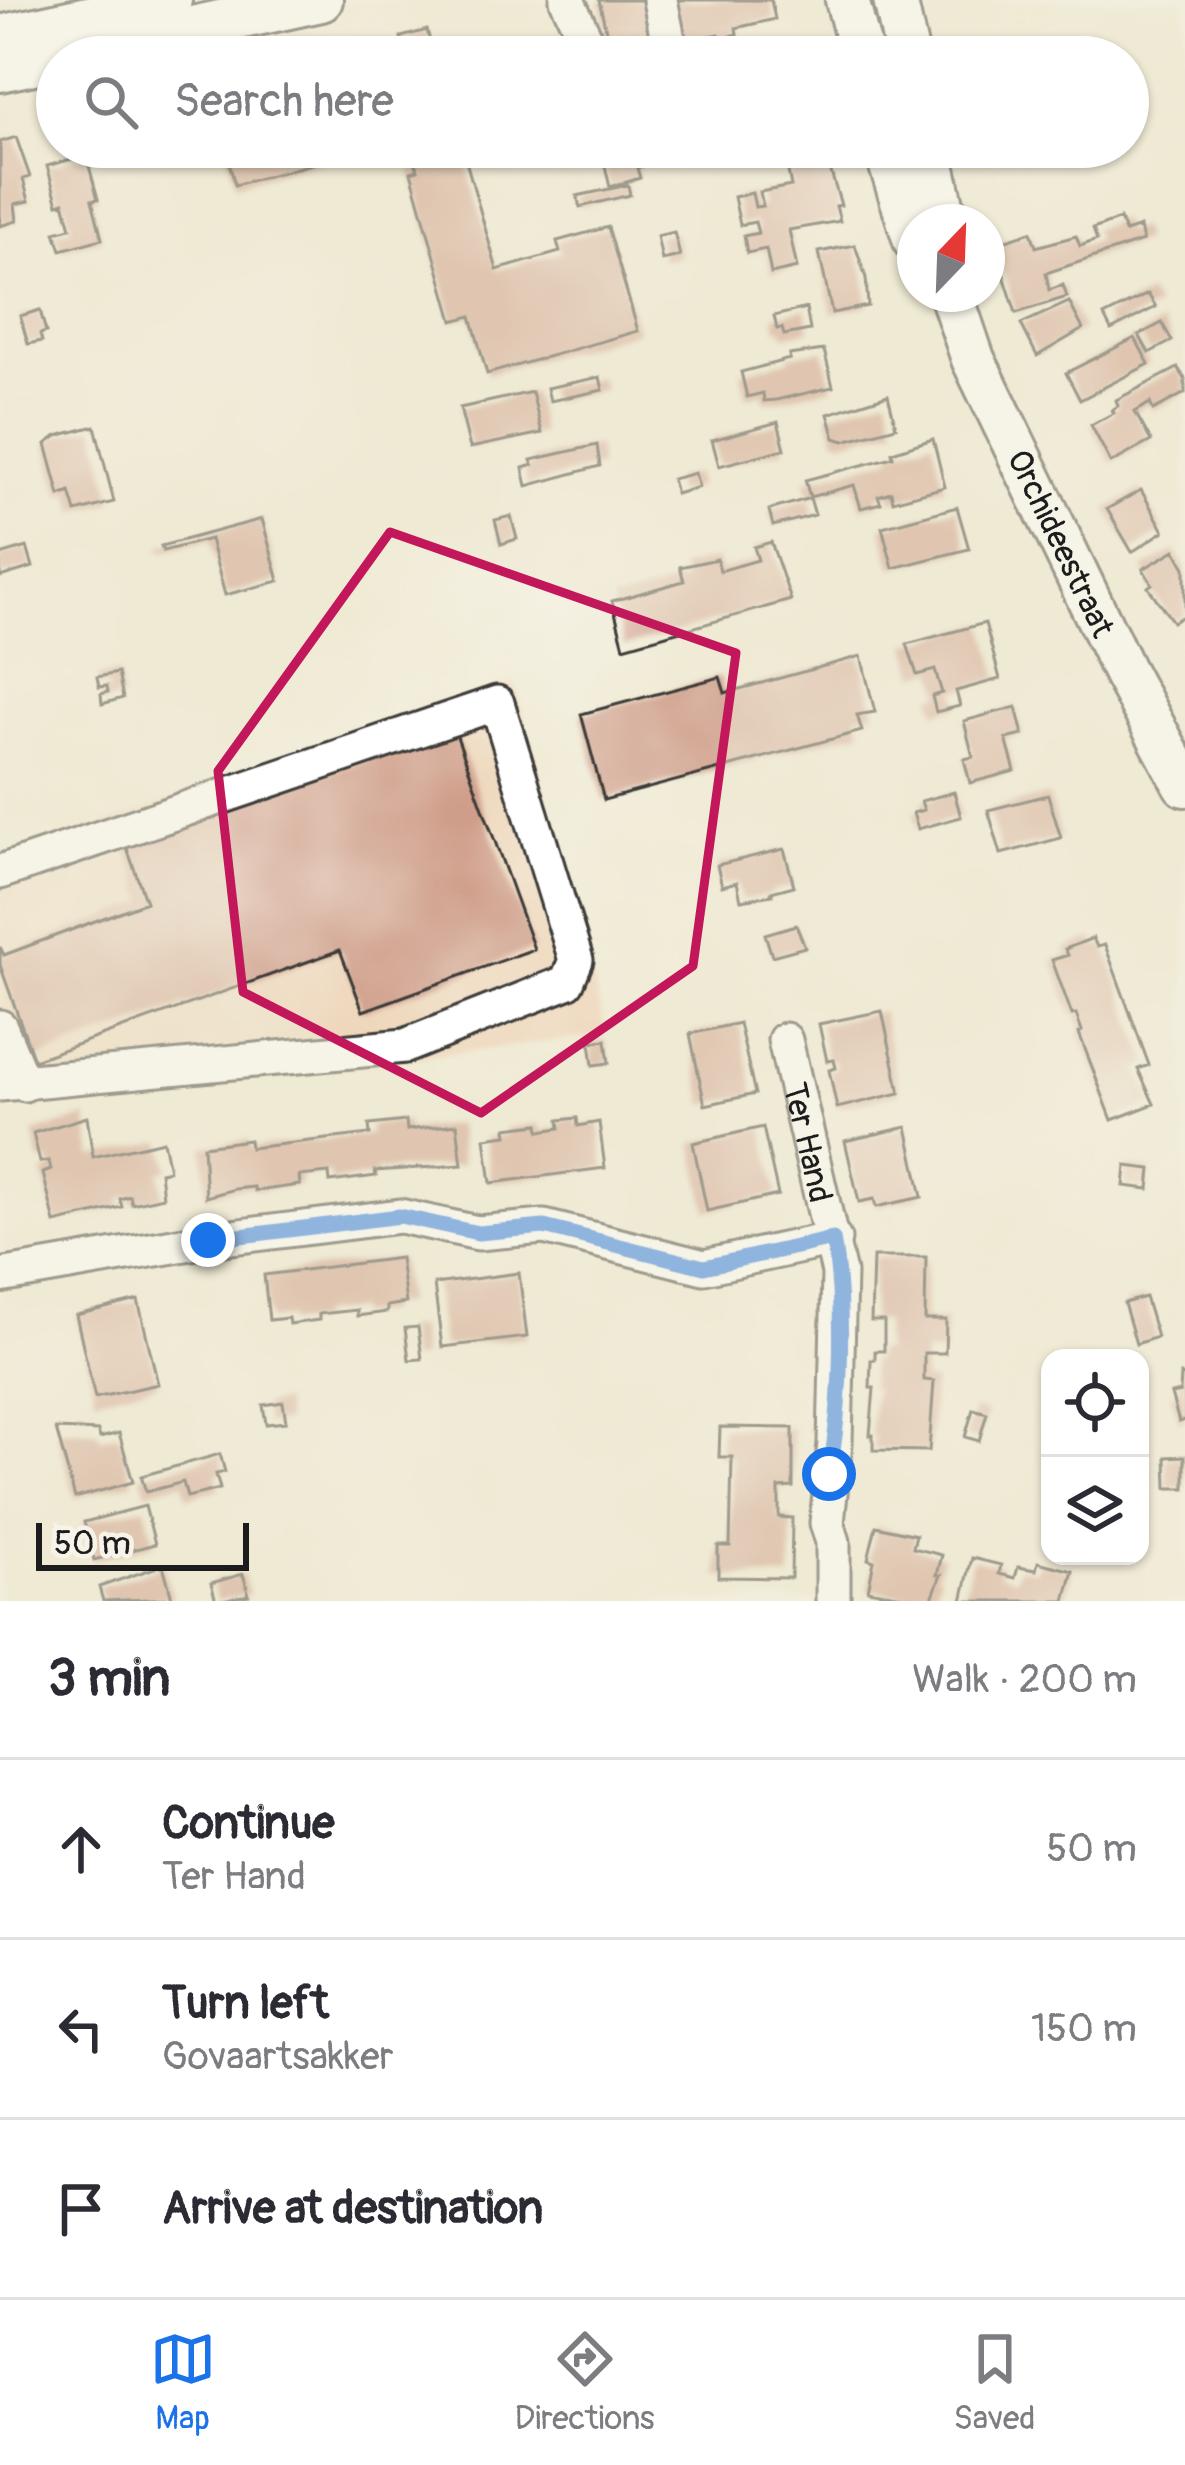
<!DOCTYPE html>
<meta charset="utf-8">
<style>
:root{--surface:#fff;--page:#f2f2f3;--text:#2b2b33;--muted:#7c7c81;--line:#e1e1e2;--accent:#1a73e8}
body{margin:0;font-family:Pangolin,sans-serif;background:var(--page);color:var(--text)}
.controls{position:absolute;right:36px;bottom:36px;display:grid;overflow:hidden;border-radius:24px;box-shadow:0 3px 9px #0004}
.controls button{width:108px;height:108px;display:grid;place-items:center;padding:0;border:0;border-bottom:3px solid var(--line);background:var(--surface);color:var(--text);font:60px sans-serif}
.compass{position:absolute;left:897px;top:204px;width:108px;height:108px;border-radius:50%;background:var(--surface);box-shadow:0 3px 9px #0004;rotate:23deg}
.scale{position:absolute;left:36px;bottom:30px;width:213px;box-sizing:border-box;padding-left:12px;border:6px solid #1c1c1c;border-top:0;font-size:33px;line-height:42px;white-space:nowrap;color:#1c1c1c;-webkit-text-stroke:9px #f7f3e8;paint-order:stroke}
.stop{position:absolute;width:36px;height:36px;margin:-27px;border:9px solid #1a73e8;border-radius:50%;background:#fff}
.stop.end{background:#1a73e8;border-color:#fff;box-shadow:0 3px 12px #0008}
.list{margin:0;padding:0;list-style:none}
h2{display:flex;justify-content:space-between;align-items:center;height:156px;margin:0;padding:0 48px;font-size:51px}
h2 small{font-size:39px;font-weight:400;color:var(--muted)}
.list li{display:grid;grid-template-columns:78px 1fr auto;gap:36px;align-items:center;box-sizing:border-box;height:180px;padding:0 48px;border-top:3px solid var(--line)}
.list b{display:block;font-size:45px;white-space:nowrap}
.list p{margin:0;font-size:39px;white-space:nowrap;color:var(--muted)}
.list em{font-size:39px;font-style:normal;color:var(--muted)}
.icon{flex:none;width:66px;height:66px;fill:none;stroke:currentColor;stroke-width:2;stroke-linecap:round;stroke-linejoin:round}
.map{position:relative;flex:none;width:1185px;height:1601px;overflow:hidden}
.search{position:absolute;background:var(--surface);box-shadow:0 3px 9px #0004;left:36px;right:36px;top:36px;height:132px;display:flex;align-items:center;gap:30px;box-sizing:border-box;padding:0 42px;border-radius:66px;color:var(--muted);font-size:45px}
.sheet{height:696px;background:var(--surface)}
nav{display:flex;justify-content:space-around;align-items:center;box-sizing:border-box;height:168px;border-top:3px solid var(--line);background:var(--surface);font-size:33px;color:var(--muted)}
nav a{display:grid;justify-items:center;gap:6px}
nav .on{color:var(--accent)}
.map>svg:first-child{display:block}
</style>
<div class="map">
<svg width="1185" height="1601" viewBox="0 0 1185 1601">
<rect width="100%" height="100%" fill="#f7f3e8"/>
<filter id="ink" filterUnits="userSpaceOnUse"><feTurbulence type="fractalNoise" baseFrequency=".00833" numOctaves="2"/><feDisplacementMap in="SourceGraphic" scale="24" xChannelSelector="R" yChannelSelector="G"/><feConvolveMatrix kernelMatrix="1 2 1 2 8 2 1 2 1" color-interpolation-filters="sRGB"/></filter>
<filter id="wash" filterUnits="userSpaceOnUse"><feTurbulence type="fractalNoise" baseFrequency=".004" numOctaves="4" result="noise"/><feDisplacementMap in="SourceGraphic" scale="48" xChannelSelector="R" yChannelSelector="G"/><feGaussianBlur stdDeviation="2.7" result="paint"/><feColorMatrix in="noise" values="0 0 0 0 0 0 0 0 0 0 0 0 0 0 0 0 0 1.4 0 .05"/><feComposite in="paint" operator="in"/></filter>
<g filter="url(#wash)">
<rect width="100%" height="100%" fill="#efead3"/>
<!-- built -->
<path fill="#eed7bb" d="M515,682L607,1035L0,1106V859Z"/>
<g id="blocks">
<!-- building -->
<path fill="#ce9b87" d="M599,0H771L775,19L736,28L737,34L723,39L719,34L683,42L679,24L649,31L654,53L612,57Z
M427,30L434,57H407L401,37Z
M558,42L562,57H525L524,52Z
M16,137L30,177L23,179L29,201L15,204L17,221L0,226V142Z
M225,147H347L349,154L235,185Z
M462,147L497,270L560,252L557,241L608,227L638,331L487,374L471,316L453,321L411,172L418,170L415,161Z
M631,147H645L649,164L637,168L640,178L610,187L604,162L633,154Z
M86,155L98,199L92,200L102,239L61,250L55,232L71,228L64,202L58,204L47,166Z
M828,163L841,205L836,206L840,221L789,230L797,268L771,274L766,249L747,253L744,236L758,233L755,222L740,225L734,197L752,193L755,207L763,206L760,192L791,186L788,171Z
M628,185L630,195L580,207L577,196Z
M1120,219L1125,232L1140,227L1143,241L1046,273L1049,290L1063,285L1067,297L1016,313L994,244L1031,232L1036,247L1076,236L1080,246L1097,240L1093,229Z
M674,232L680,256L662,260L657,236Z
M855,245L866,278L868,306L832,313L819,252Z
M1148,294L1156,307L1111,330L1104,316Z
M1069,302L1083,329L1037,356L1021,324Z
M806,308L810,330L784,335L782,328L777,329L774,316Z
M40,310L46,332L40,334L42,341L28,344L20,316Z
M1162,323L1172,341L1149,353L1139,335Z
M1135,338L1149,364L1080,400L1066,373Z
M824,350L833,387L776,400L764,401L763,393L747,397L741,372L790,359L789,355Z
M1178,368L1185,379V393L1153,410L1150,403L1135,412L1151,441L1111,463L1091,425L1114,413L1112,410L1118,406L1116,400Z
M600,377L603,390L550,401L547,388Z
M532,392L542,433L470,448L460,408Z
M888,395L896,427L844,441L835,438L828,414Z
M778,422L785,449L719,466L712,440Z
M95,426L114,502L76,512L70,492L60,496L46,444L57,436Z
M933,439L945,487L893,501L891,492L878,496L881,503L861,508L854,485L810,497L805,480L893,457L892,452Z
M597,445L600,466L527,486L523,468L533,465L531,460Z
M695,473L699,487L676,494L672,479Z
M1141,490L1164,531L1132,552L1107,509Z
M810,498L815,515L773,526L769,510Z
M957,507L969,549L893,568L882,527Z
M511,516L517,539L501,544L495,520Z
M262,519L279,581L225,595L210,539L163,551L161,546Z
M771,542L791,600L624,647L612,601L684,581L680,567L717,559L720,571L758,560L754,547Z
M27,547L33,567L0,577V555Z
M1175,550L1185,568V615L1173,622L1148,587L1152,584L1143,569Z
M985,623L1000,679L956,691L960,706L936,712L932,696L942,693L935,670L917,675L907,644Z
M861,656L875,712L857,715L862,731L604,800L581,714L720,677L725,693Z
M118,673L123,698L102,704L101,694L108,692L107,686L99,687L97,677Z
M1016,707L1023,735L1006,739L1015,771L970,783L964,759L973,757L964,721Z
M455,731L534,949L363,1011L340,950L34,1060L0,965V947L4,955L146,902L124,840Z
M954,792L961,817L918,829L913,813L924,810L921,801Z
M1048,795L1061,838L1001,854L988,810Z
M784,849L794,886L771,892L772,895L741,900L737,882L722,886L717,865Z
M796,925L805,947L772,956L765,934Z
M1093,938L1097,947L1105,945L1149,1065L1138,1069L1154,1104L1112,1120L1079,1033L1082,1031L1076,1014L1072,1015L1052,960L1068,955L1065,949Z
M882,1011L900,1093L837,1108L829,1070L836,1068L834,1060L827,1061L819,1024Z
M739,1023L755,1094L705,1105L690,1034Z
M606,1040L609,1063L593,1065L590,1042Z
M87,1117L93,1157L163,1141L169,1170L160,1172L163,1197L132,1204L130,1196L120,1199L122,1207L55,1223L43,1173L51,1170L49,1161L40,1162L33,1133Z
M577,1118L578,1126L599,1122L605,1168L491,1183L485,1138L507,1135L506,1128L539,1124L540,1131L560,1128L559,1120Z
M406,1121L407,1130L457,1124L462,1165L375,1171L376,1176L330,1182L329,1173L299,1176L300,1185L255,1191L254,1187L235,1189L206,1197L203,1146L249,1140L250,1148L370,1134L369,1125Z
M763,1127L778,1195L707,1211L693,1143Z
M907,1127L922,1197L876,1207L874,1199L859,1202L845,1141Z
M1126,1166L1151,1169L1149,1189L1124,1186Z
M873,1257H926L925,1320H946L945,1353H924V1380L934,1381L929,1451L873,1450V1435H870L874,1388H870L871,1360H875V1351H884V1321H871Z
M400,1258L406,1303L387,1306V1312L357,1316V1310L319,1314V1320L289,1324L288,1318L269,1320L264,1275Z
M519,1273L527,1337L442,1347L434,1284Z
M1145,1297L1157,1337L1136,1344L1124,1303Z
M138,1300L158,1384L95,1398L76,1315Z
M418,1327L422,1359L409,1360L405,1328Z
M1181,1375L1185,1376V1420L1179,1422L1171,1394L1180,1392Z
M283,1402L286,1422L266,1424L263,1405Z
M973,1409L987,1413L979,1441L965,1437Z
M720,1427L793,1428V1487L779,1488V1517L792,1518L791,1578L718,1577V1546H730L732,1457H719Z
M56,1429L98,1431L100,1438L119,1433L133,1482L75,1498Z
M220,1454L225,1472L216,1474L220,1489L187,1497L183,1482L146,1492L141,1476Z
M1185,1456V1488H1167L1166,1457Z
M145,1506L155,1544L94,1560L84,1522Z
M876,1526L916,1535L913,1548L942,1555L937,1575H941L931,1601L868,1590L874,1561L868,1559Z
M972,1558L1001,1565L999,1574L1015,1578L1018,1567L1036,1570L1038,1562L1073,1571L1065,1601H962Z
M163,1565L172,1598L103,1601L99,1587Z
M243,1574L249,1595L216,1601L211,1583Z"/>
</g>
</g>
<g filter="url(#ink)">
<use href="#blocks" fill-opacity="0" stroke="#3c3b37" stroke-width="3"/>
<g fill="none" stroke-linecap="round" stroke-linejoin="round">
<defs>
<g id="minor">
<path d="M567,0L594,57"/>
<path d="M660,0L671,54L660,57"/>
<path d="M0,872L497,703L576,960L567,982L405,1046L0,1084"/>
<path d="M0,1027L24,1084"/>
<path id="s1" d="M785,1040L839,1273L835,1443L827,1523L833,1542V1601"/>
<path d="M0,1276L208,1240L400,1216L478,1233L544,1227L704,1267L834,1239"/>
</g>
<g id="major">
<path d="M847,0L862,57"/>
<path d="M895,0L908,57"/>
<path d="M0,37L170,0"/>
<path d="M60,57L321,0"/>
<path d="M0,70L57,58"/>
<path d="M885,147L915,241"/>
<path d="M929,147L946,222"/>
<path id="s2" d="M951,294L973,359L1124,672L1185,785"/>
</g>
</defs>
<!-- minor casing -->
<use href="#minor" stroke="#3c3b37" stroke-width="39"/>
<!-- major casing -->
<use href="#major" stroke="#3c3b37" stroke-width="48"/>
<!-- minor -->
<use href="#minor" stroke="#fff" stroke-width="33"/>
<!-- major -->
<use href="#major" stroke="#fff" stroke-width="42"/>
</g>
</g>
<g fill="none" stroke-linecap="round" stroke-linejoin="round" filter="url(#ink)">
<!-- route -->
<path stroke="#1a73e8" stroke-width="15" d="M208,1240L400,1216L478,1233L544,1227L704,1267L833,1239C845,1306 842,1407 829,1474"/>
</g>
<!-- marked area -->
<path d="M0 0H1185V1601H0ZM390,532L736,653L693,966L481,1113L243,992L218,771Z" fill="#efead3" fill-opacity=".55" fill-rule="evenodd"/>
<path fill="none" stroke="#c2185b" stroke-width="9" stroke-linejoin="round" d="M390,532L736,653L693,966L481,1113L243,992L218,771Z"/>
<g text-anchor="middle" stroke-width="10" stroke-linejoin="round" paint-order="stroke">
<!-- street labels -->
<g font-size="33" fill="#1c1c1c" stroke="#f7f3e8">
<text dy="12" stroke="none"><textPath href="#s2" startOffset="273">Orchideestraat</textPath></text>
<text dy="12" stroke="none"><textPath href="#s1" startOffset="105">Ter Hand</textPath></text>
</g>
</g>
</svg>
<div class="controls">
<button><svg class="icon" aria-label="locate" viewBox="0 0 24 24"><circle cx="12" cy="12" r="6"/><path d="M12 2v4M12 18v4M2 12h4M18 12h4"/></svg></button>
<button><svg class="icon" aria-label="layers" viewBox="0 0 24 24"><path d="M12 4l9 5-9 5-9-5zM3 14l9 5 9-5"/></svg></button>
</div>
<svg class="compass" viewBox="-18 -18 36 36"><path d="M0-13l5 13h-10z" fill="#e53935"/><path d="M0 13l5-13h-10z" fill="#7c7c81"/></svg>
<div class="scale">50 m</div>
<div class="stop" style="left:829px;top:1474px"></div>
<div class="stop end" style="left:208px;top:1240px"></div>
<div class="search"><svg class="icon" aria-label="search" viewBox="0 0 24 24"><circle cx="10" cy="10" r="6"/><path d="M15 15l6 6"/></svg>Search here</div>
</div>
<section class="sheet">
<h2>3 min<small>Walk · 200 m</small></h2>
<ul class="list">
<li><svg class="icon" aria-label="ahead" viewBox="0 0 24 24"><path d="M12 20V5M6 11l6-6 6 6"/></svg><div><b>Continue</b><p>Ter Hand</p></div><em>50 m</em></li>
<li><svg class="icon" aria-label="left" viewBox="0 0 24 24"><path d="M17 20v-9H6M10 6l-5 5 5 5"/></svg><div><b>Turn left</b><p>Govaartsakker</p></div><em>150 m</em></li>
<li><svg class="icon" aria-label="arrive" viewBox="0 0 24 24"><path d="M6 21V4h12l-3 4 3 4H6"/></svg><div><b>Arrive at destination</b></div></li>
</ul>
</section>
<nav>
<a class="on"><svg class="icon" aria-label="map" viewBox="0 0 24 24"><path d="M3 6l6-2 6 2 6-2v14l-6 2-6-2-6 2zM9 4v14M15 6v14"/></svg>Map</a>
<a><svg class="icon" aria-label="directions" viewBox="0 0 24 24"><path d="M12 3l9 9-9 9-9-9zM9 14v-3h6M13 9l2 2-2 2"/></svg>Directions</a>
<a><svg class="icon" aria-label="saved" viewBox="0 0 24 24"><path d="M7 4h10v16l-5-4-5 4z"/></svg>Saved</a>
</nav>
